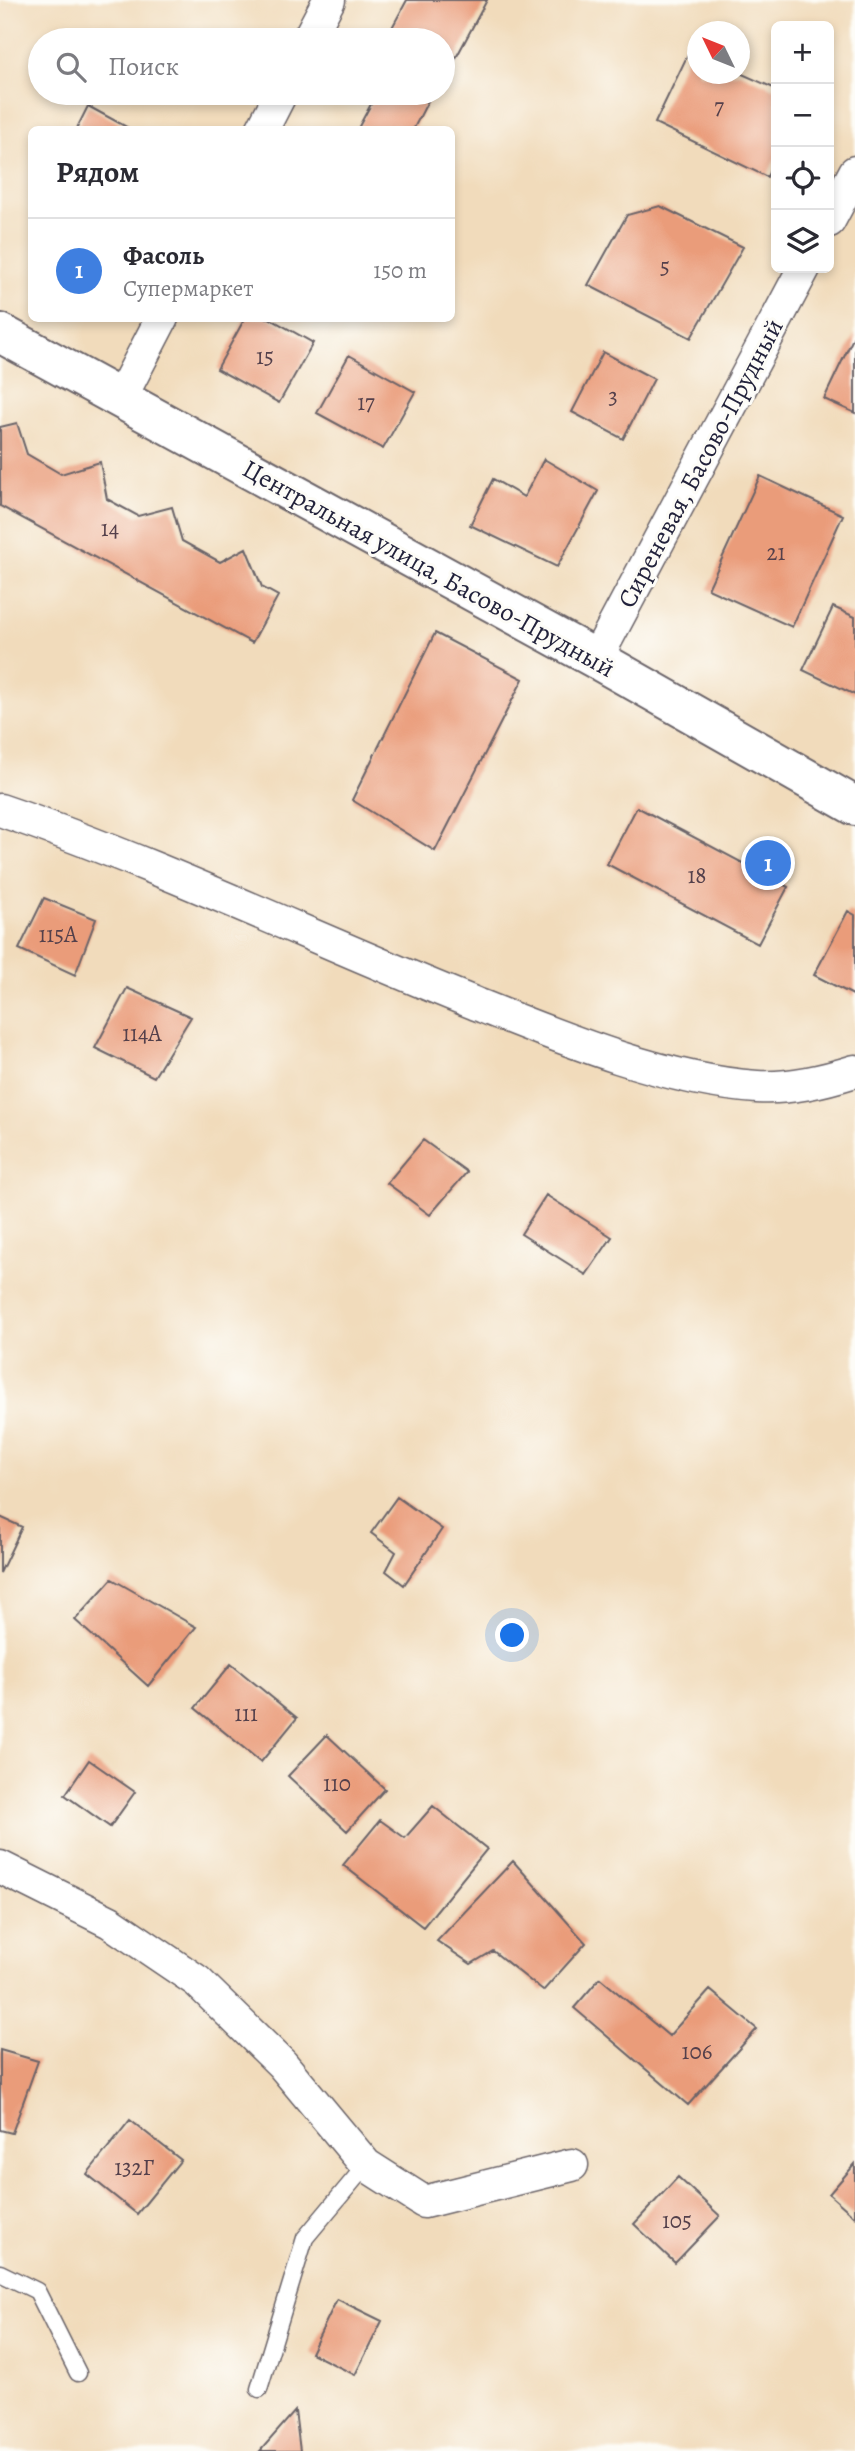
<!DOCTYPE html>
<html lang="ru">
<meta charset="utf-8">
<style>
:root{--surface:#fff;--page:#f7f7f7;--text:#2b2b33;--muted:#7c7c81;--line:#e1e1e2;--accent:#0f766e}
body{margin:0;font-family:Alegreya,serif;background:var(--page);color:var(--text)}
.controls{position:absolute;right:21px;top:21px;display:grid;overflow:hidden;border-radius:10px;box-shadow:0 4px 10px #0003}
.controls button{width:63px;height:63px;display:grid;place-items:center;padding:0;border:0;border-bottom:2px solid var(--line);background:var(--surface);color:var(--text);font:35px sans-serif}
.compass{position:absolute;left:687px;top:21px;width:63px;height:63px;border-radius:50%;background:var(--surface);box-shadow:0 4px 10px #0003;rotate:313deg}
.you{position:absolute;left:513px;top:1636px;width:24px;height:24px;margin:-18px;border:5px solid #fff;border-radius:50%;background:#1a73e8;box-shadow:0 0 0 10px #1a73e833}
.badge{display:grid;place-items:center;width:46px;height:46px;border-radius:50%;background:var(--accent);color:#fff;font-size:23px;font-weight:700}
.pin{position:absolute;translate:-50% -50%;border:4px solid #fff;box-shadow:0 2px 7px #0006}
.list{margin:0;padding:0;list-style:none}
h2{display:flex;justify-content:space-between;align-items:center;height:91px;margin:0;padding:0 28px;font-size:30px}
h2 small{font-size:23px;font-weight:400;color:var(--muted)}
.list li{display:grid;grid-template-columns:46px 1fr auto;gap:21px;align-items:center;box-sizing:border-box;height:105px;padding:0 28px;border-top:2px solid var(--line)}
.list b{display:block;font-size:26px;white-space:nowrap}
.list p{margin:0;font-size:23px;white-space:nowrap;color:var(--muted)}
.list em{font-size:23px;font-style:normal;color:var(--muted)}
.icon{flex:none;width:38px;height:38px;fill:none;stroke:currentColor;stroke-width:2;stroke-linecap:round;stroke-linejoin:round}
.map{position:relative;flex:none;width:855px;height:2451px;overflow:hidden}
.search{position:absolute;background:var(--surface);box-shadow:0 4px 10px #0003;left:28px;top:28px;width:427px;height:77px;display:flex;align-items:center;gap:18px;box-sizing:border-box;padding:0 24px;border-radius:38px;color:var(--muted);font-size:26px}
.panel{position:absolute;background:var(--surface);box-shadow:0 4px 10px #0003;left:28px;top:126px;width:427px;height:196px;border-radius:10px}
.map>svg:first-child{display:block}
</style>
<div class="map">
<svg width="855" height="2451" viewBox="0 0 855 2451">
<rect width="100%" height="100%" fill="#fdfcf7"/>
<filter id="ink" filterUnits="userSpaceOnUse"><feTurbulence type="fractalNoise" baseFrequency=".0143" numOctaves="2"/><feDisplacementMap in="SourceGraphic" scale="14" xChannelSelector="R" yChannelSelector="G"/><feConvolveMatrix kernelMatrix="1 2 1 2 8 2 1 2 1" color-interpolation-filters="sRGB"/></filter>
<filter id="wash" filterUnits="userSpaceOnUse"><feTurbulence type="fractalNoise" baseFrequency=".00686" numOctaves="4" result="noise"/><feDisplacementMap in="SourceGraphic" scale="28" xChannelSelector="R" yChannelSelector="G"/><feGaussianBlur stdDeviation="1.57" result="paint"/><feColorMatrix in="noise" values="0 0 0 0 0 0 0 0 0 0 0 0 0 0 0 0 0 1.4 0 .05"/><feComposite in="paint" operator="in"/></filter>
<g filter="url(#wash)">
<rect width="100%" height="100%" fill="#f1dbbb"/>
<g id="blocks">
<!-- building -->
<path fill="#ea9c7a" d="M407,0H487L450,69L443,65V40H397L388,35Z
M690,50L698,54V74L740,73L776,89V157L767,177L655,123Z
M377,93H432L413,130H357Z
M88,106L132,130H76Z
M660,206L743,247L691,338L588,285L627,215Z
M245,318H269L313,343L279,403L217,369Z
M855,334V413L824,399Z
M603,352L654,379L623,439L572,412Z
M349,355L415,392L383,449L317,413Z
M17,423L27,454L61,474L100,462L107,499L138,516L172,507L182,541L220,562L246,548L262,587L278,596L252,643L0,506V427Z
M544,459L598,491L557,567L470,525L493,479L524,497Z
M760,476L843,515L792,627L708,589Z
M833,607L855,617V695L803,670Z
M435,633L523,679L435,851L352,800Z
M637,807L788,887L758,944L607,864Z
M44,898L96,919L75,975L19,949Z
M848,911L855,915V996L814,975Z
M127,988L191,1017L154,1077L95,1048Z
M423,1140L467,1172L430,1215L387,1183Z
M546,1195L612,1237L586,1275L521,1234Z
M397,1497L442,1529L404,1585L386,1571L396,1552L371,1533Z
M0,1517L22,1527L0,1573Z
M112,1579L196,1627L148,1686L75,1620Z
M231,1664L297,1718L261,1762L195,1708Z
M327,1735L385,1789L347,1831L288,1776Z
M89,1760L135,1792L110,1827L65,1795Z
M433,1806L487,1849L423,1927L343,1865L380,1820L405,1838Z
M513,1861L586,1943L543,1991L493,1951L471,1964L437,1941Z
M600,1978L669,2036L710,1990L757,2029L688,2105L574,2008Z
M0,2050L38,2061L12,2133L0,2130Z
M130,2120L181,2160L137,2214L87,2174Z
M855,2164V2217L829,2194Z
M678,2177L720,2216L675,2263L634,2224Z
M337,2299L382,2321L355,2375L311,2353Z
M295,2411L300,2451H260Z"/>
</g>
</g>
<g filter="url(#ink)">
<use href="#blocks" fill-opacity="0" stroke="#6a6368" stroke-width="2"/>
<g fill="none" stroke-linecap="round" stroke-linejoin="round">
<defs>
<path id="lane" d="M0,2273L37,2291L78,2373
M259,2389L305,2238L366,2165"/>
<path id="street" d="M308,40L329,0
M262,130L281,93
M829,221L855,172
M120,399L162,318
M596,659L804,268
M0,810C162,865 316,940 474,1003C559,1037 665,1081 757,1087C790,1089 823,1081 855,1071
M0,1867L110,1922L197,1981L282,2064L366,2165L424,2202L572,2165"/>
<path id="secondary" d="M0,333L596,659L855,806"/>
</defs>
<!-- lane casing -->
<use href="#lane" stroke="#6a6368" stroke-width="19"/>
<!-- street casing -->
<use href="#street" stroke="#6a6368" stroke-width="35"/>
<!-- secondary casing -->
<use href="#secondary" stroke="#6a6368" stroke-width="42"/>
<!-- lane -->
<use href="#lane" stroke="#fff" stroke-width="16"/>
<!-- street -->
<use href="#street" stroke="#fff" stroke-width="32"/>
<!-- secondary -->
<use href="#secondary" stroke="#fff" stroke-width="38"/>
</g>
</g>
<g text-anchor="middle" stroke-width="6" stroke-linejoin="round" paint-order="stroke">
<!-- number labels -->
<g font-size="23" fill="#54404b">
<text x="719" y="114">7</text>
<text x="665" y="274">5</text>
<text x="265" y="364">15</text>
<text x="613" y="404">3</text>
<text x="366" y="410">17</text>
<text x="110" y="536">14</text>
<text x="776" y="560">21</text>
<text x="697" y="883">18</text>
<text x="58" y="942">115А</text>
<text x="142" y="1041">114А</text>
<text x="246" y="1721">111</text>
<text x="337" y="1791">110</text>
<text x="697" y="2059">106</text>
<text x="134" y="2175">132Г</text>
<text x="677" y="2228">105</text>
</g>
<!-- street labels -->
<g font-size="26" fill="#22223b" stroke="#fdfcf7">
<text transform="translate(700 463) rotate(-62)" y="9">Сиреневая, Басово-Прудный</text>
<text transform="translate(429 568) rotate(29)" y="9">Центральная улица, Басово-Прудный</text>
</g>
</g>
</svg>
<div class="controls">
<button>+</button>
<button>−</button>
<button><svg class="icon" aria-label="locate" viewBox="0 0 24 24"><circle cx="12" cy="12" r="6"/><path d="M12 2v4M12 18v4M2 12h4M18 12h4"/></svg></button>
<button><svg class="icon" aria-label="layers" viewBox="0 0 24 24"><path d="M12 4l9 5-9 5-9-5zM3 14l9 5 9-5"/></svg></button>
</div>
<svg class="compass" viewBox="-18 -18 36 36"><path d="M0-13l5 13h-10z" fill="#e53935"/><path d="M0 13l5-13h-10z" fill="#7c7c81"/></svg>
<div class="you"></div>
<div class="pin badge" style="left:768px;top:863px;background:#3f7fe0">1</div>
<div class="search"><svg class="icon" aria-label="search" viewBox="0 0 24 24"><circle cx="10" cy="10" r="6"/><path d="M15 15l6 6"/></svg>Поиск</div>
<section class="panel">
<h2>Рядом<small></small></h2>
<ul class="list">
<li><span class="badge" style="background:#3f7fe0">1</span><div><b>Фасоль</b><p>Супермаркет</p></div><em>150 m</em></li>
</ul>
</section>
</div>
